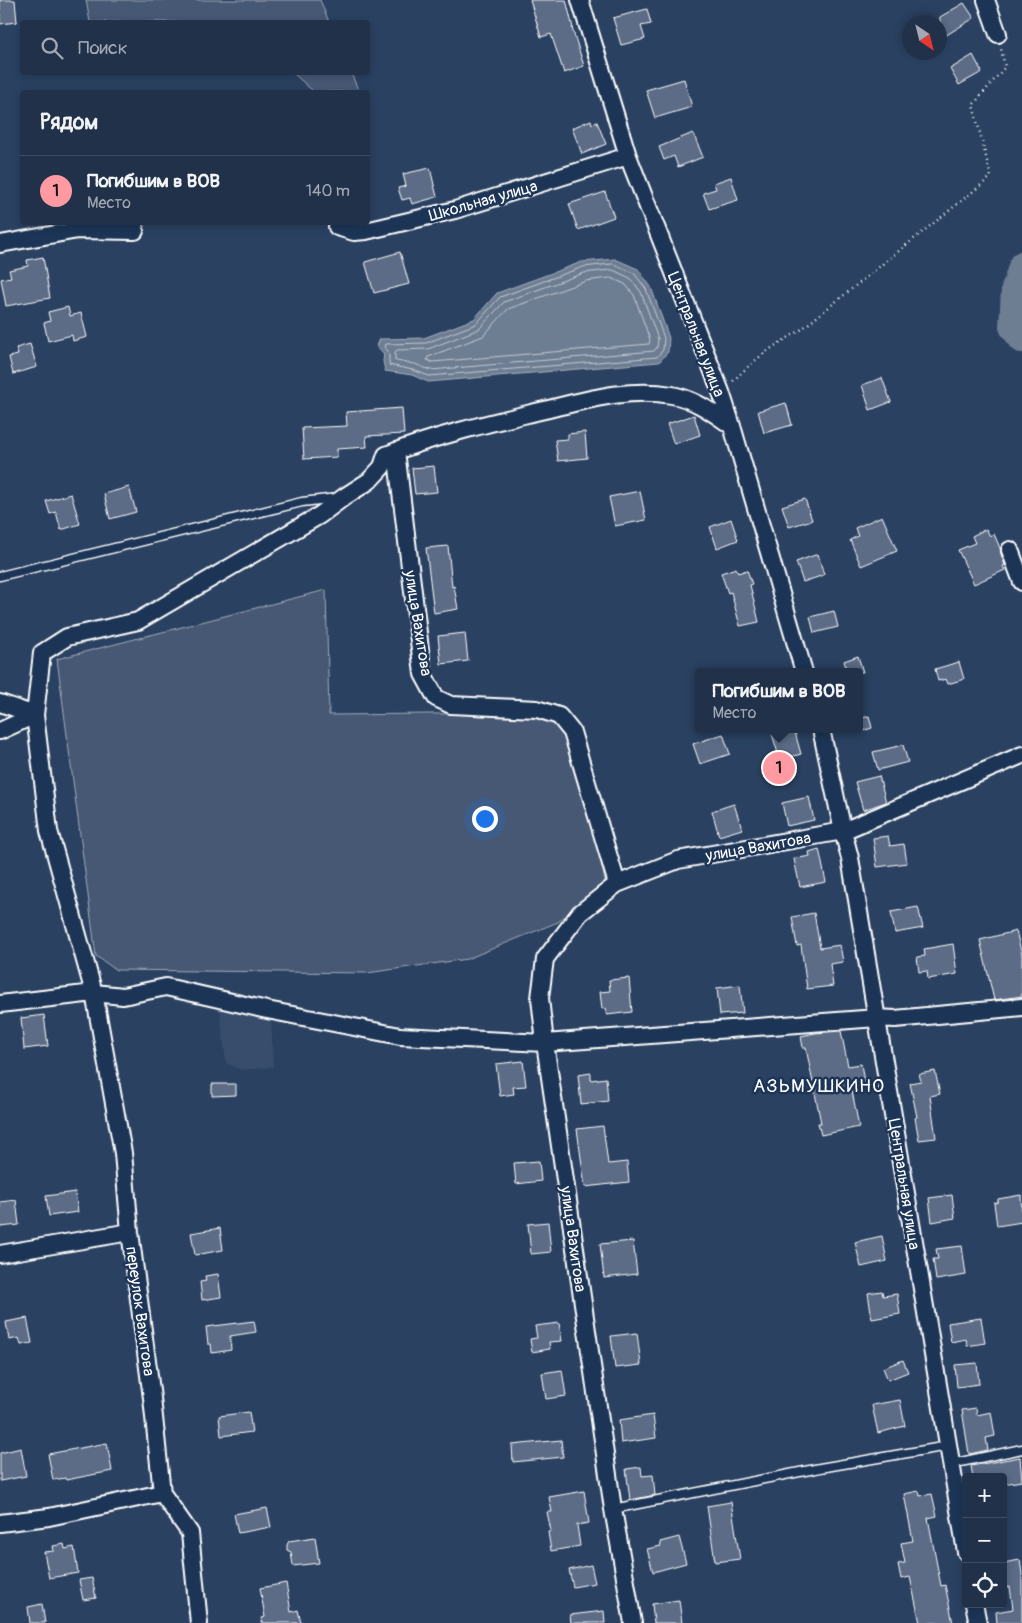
<!DOCTYPE html>
<html lang="ru">
<meta charset="utf-8">
<style>
:root{--surface:#203149;--page:#283950;--text:#f1f3f6;--muted:#a2a9b4;--line:#3d4c61;--accent:#ff9aa2}
body{margin:0;font-family:Pangolin,sans-serif;background:var(--page);color:var(--text)}
.controls{position:absolute;right:15px;bottom:15px;display:grid;overflow:hidden;border-radius:5px;box-shadow:0 2px 8px #0003}
.controls button{width:45px;height:45px;display:grid;place-items:center;padding:0;border:0;border-bottom:1px solid var(--line);background:var(--surface);color:var(--text);font:25px sans-serif}
.compass{position:absolute;left:902px;top:15px;width:45px;height:45px;border-radius:50%;background:var(--surface);box-shadow:0 2px 8px #0003;rotate:145deg}
.you{position:absolute;left:484px;top:818px;width:18px;height:18px;margin:-12px;border:4px solid #fff;border-radius:50%;background:#1a73e8;box-shadow:0 0 0 8px #1a73e833}
.badge{display:grid;place-items:center;width:32px;height:32px;border-radius:50%;background:var(--accent);color:#111;font-size:16px;font-weight:700}
.pin{position:absolute;translate:-50% -50%;border:2px solid #fff;box-shadow:0 1px 5px #0006}
.popup{position:absolute;left:695px;top:668px;width:168px;height:65px;box-sizing:border-box;display:grid;place-content:center;border-radius:5px;background:var(--surface);filter:drop-shadow(0 1px 4px #0005);font-size:16px;white-space:nowrap;color:var(--muted)}
.popup b{font-size:19px;color:var(--text)}
.popup::after{content:'';position:absolute;left:50%;top:100%;margin-left:-10px;border:10px solid transparent;border-top-color:var(--surface)}
.list{margin:0;padding:0;list-style:none}
h2{display:flex;justify-content:space-between;align-items:center;height:65px;margin:0;padding:0 20px;font-size:21px}
h2 small{font-size:16px;font-weight:400;color:var(--muted)}
.list li{display:grid;grid-template-columns:32px 1fr auto;gap:15px;align-items:center;box-sizing:border-box;height:70px;padding:0 20px;border-top:1px solid var(--line)}
.list b{display:block;font-size:19px;white-space:nowrap}
.list p{margin:0;font-size:16px;white-space:nowrap;color:var(--muted)}
.list em{font-size:16px;font-style:normal;color:var(--muted)}
.icon{flex:none;width:28px;height:28px;fill:none;stroke:currentColor;stroke-width:2;stroke-linecap:round;stroke-linejoin:round}
.map{position:relative;flex:none;width:1022px;height:1623px;overflow:hidden}
.search{position:absolute;background:var(--surface);box-shadow:0 2px 8px #0003;left:20px;top:20px;width:350px;height:55px;display:flex;align-items:center;gap:12px;box-sizing:border-box;padding:0 18px;border-radius:5px;color:var(--muted);font-size:19px}
.panel{position:absolute;background:var(--surface);box-shadow:0 2px 8px #0003;left:20px;top:90px;width:350px;height:135px;border-radius:5px}
.map>svg:first-child{display:block}
</style>
<div class="map">
<svg width="1022" height="1623" viewBox="0 0 1022 1623">
<rect width="100%" height="100%" fill="#2a4161"/>
<filter id="ink" filterUnits="userSpaceOnUse"><feTurbulence type="fractalNoise" baseFrequency=".02" numOctaves="2"/><feDisplacementMap in="SourceGraphic" scale="10" xChannelSelector="R" yChannelSelector="G"/><feConvolveMatrix kernelMatrix="1 2 1 2 8 2 1 2 1" color-interpolation-filters="sRGB"/></filter>
<g filter="url(#ink)">
<!-- built -->
<path fill="#394e6c" d="M220,1011L271,1014L273,1067L241,1070L226,1063Z"/>
<!-- green -->
<path fill="#465975" stroke="#a2acba" d="M86,0H320L329,22H90Z
M293,73H351L359,92H314Z
M326,590L329,715L530,713L555,721L567,735L588,804L605,881L558,922L467,959L367,973L116,970L96,956L57,659Z"/>
<!-- water -->
<path fill="#6d7d92" stroke="#a7b1be" d="M615,259L638,269L651,287L669,338L668,352L659,362L428,382L412,375L385,371L383,361L384,354L377,346L380,339L424,338L474,319L497,293L582,262Z"/>
<g fill="none" stroke-linecap="round" stroke-linejoin="round">
<!-- shore -->
<path stroke="#c5cbd3" stroke-width="1" d="M614,264L634,273L646,289L664,338L663,350L657,357L429,376L413,370L389,365V353L385,347L386,344L426,343L476,324L500,297L583,267Z
M613,270L630,278L641,292L658,339L657,347L654,351L430,370L415,364L396,361L395,360V352L397,350L428,349L479,329L504,302L584,273Z
M611,278L625,284L634,295L650,340L649,344L432,362L427,360L428,357L483,336L508,309L586,281Z"/>
<!-- river -->
<path stroke="#6d7d92" stroke-width="26" d="M1022,264L1014,289L1012,327L1022,340"/>
</g>
<!-- building -->
<path fill="#5b6c86" stroke="#fff" d="M0,0H15L17,22L0,24Z
M530,0H566L573,28H572L584,66L564,73L551,34L541,37Z
M964,3L974,18L940,39V17Z
M647,9L651,24L641,26L645,39L621,45L613,18Z
M973,55L982,72L959,85L950,69Z
M684,79L692,107L655,118L646,90Z
M591,120L592,124L597,122L606,144L582,154L572,128Z
M693,133L703,157L678,167L674,156L664,160L659,147Z
M430,168L437,197L412,204L410,198L402,200L398,188L406,186L403,174Z
M731,177L738,200L709,209L703,193L716,189L714,183Z
M605,192L614,217L578,230L569,204Z
M400,252L409,284L374,293L365,262Z
M43,257L50,298L6,306L1,279L11,277L9,270L28,266L27,260Z
M68,307L70,316L81,313L87,337L73,341L72,335L48,341L44,323L50,321L48,312Z
M30,344L37,367L13,374L9,357L18,355L16,348Z
M882,378L891,402L870,410L862,385Z
M786,403L792,425L764,433L758,411Z
M402,408L404,434L366,436L367,447L337,449V457L304,459L302,428L347,426L346,412Z
M694,415L700,435L674,444L667,424Z
M585,432L587,458L558,461L555,440L568,439V434Z
M434,466L437,492L415,494L412,468Z
M129,487L136,512L110,519L104,494Z
M640,491L646,520L615,526L609,497Z
M71,494L80,524L61,530L56,512L50,514L46,501Z
M805,499L812,520L789,527L782,506Z
M882,516L897,551L861,566L850,540L858,536L855,528Z
M731,519L738,540L717,548L710,527Z
M986,529L990,536L994,534L1000,548L1001,554L1005,565L1003,566L1005,570L974,584L958,550L975,543L972,536Z
M448,546L452,587L454,586L458,609L434,613L426,548Z
M818,554L824,575L803,582L796,562Z
M736,568L738,573L747,570L752,584L750,585L759,622L740,626L731,592L728,593L721,573Z
M834,611L838,627L814,633L810,617Z
M465,633L468,661L441,664L438,636Z
M858,656L863,672H847L844,661Z
M959,662L964,679L948,684L946,679L938,681L935,669Z
M869,716L872,728L859,732V719Z
M787,729H794L801,754L780,760L772,734Z
M723,734L730,754L700,764L693,744Z
M903,745L908,762L878,770L873,752Z
M879,776L886,802L863,810L855,782Z
M809,797L814,820L787,826L782,803Z
M734,804L742,829L719,836L712,811Z
M888,836L890,846L904,844L907,863L877,867L873,838Z
M819,849L826,882L800,887L794,859L810,856L809,852Z
M918,907L923,928L895,933L891,912Z
M814,913L820,948L840,945L843,962L830,964L833,986L807,989L801,945L797,946L792,917Z
M1016,931L1022,955V996L994,1000L980,940Z
M953,944L957,974L928,979L927,971L919,972L917,957L925,956L924,949Z
M629,978L632,1012L607,1015L606,1008L602,1009L600,992L610,991L609,980Z
M740,985L743,1013L720,1015L717,988Z
M44,1015L48,1046L24,1049L21,1018Z
M841,1031L848,1066L861,1064L865,1088L852,1091L859,1127L821,1135L818,1123H821L806,1048H803L801,1036L815,1033Z
M523,1061L526,1086L513,1087L514,1094L500,1096L496,1064Z
M935,1071L940,1094L930,1096L936,1138L919,1140L915,1118L917,1117L910,1083L921,1081L919,1074Z
M591,1073V1080L606,1078L608,1101L581,1104L578,1075Z
M212,1084H236V1095L212,1096Z
M603,1126L608,1164L627,1162L629,1182L585,1187L577,1129Z
M539,1161L541,1181L516,1184L514,1163Z
M75,1192L78,1212L49,1216L46,1196Z
M952,1195L955,1218L932,1222L929,1198Z
M1021,1195L1022,1222L997,1226L994,1203L998,1202V1199Z
M16,1200L19,1225L0,1227V1202Z
M548,1222L551,1252L531,1254L528,1224Z
M220,1228L223,1250L195,1255L191,1233Z
M882,1236L887,1261L861,1267L855,1242Z
M633,1241L637,1274L604,1278L600,1244Z
M962,1246L966,1275L936,1280L933,1259H938L936,1249Z
M218,1274L221,1297L202,1300L200,1282L206,1281L205,1276Z
M882,1291L883,1296L897,1294L900,1314L872,1319L868,1293Z
M27,1318L32,1343L21,1345L19,1338L9,1340L6,1322Z
M981,1318L985,1343L967,1346L966,1339L951,1342L948,1323Z
M254,1321L256,1332L230,1336L231,1350L212,1353L211,1344H208L206,1327Z
M559,1323L562,1341L549,1342L550,1349L532,1352L530,1339L537,1338L535,1326Z
M637,1333L641,1365L615,1368L611,1336Z
M903,1360L908,1372L888,1380L883,1368Z
M977,1363L979,1384L957,1387L955,1365Z
M562,1370L566,1396L546,1399L542,1373Z
M900,1400L905,1426L878,1433L872,1405Z
M976,1408L977,1415L991,1412L995,1436L986,1438L988,1450L969,1454L962,1410Z
M249,1412L252,1432L221,1436L219,1416Z
M653,1415L656,1438L621,1443L619,1420Z
M561,1440L563,1457L513,1462L512,1445Z
M107,1443L112,1471L66,1480L65,1478L53,1480L48,1454Z
M21,1448L26,1476L0,1481V1453Z
M1020,1457L1022,1481L1003,1484V1477H973L971,1466Z
M641,1467L642,1476L653,1475L655,1495L630,1500L626,1469Z
M584,1491L589,1523L577,1525L580,1546L551,1551L548,1532L551,1531L547,1512H552L549,1497Z
M919,1491L920,1496L932,1494L937,1516L928,1518L941,1586L945,1585L953,1623H920L910,1577L901,1579L898,1564L905,1563L901,1543L913,1541L904,1494Z
M731,1502L740,1559L715,1562L707,1506Z
M267,1508L271,1527L238,1533L234,1514Z
M315,1537L319,1563L293,1566L291,1552L287,1550V1545L289,1541Z
M679,1537L686,1563L653,1572L647,1549L661,1546L660,1542Z
M64,1544L65,1549L74,1547L78,1573L49,1578L44,1552L54,1551L53,1546Z
M1020,1560L1022,1574V1623H997L996,1612L1013,1609L1010,1587L1003,1588V1563Z
M591,1565L595,1583L573,1587L569,1570Z
M92,1578L96,1598L83,1600L79,1580Z
M286,1583L291,1612L298,1610L301,1623H262V1618L265,1617L260,1588Z
M679,1600L682,1623H654L652,1604Z
M42,1604L45,1623H30L28,1607Z
M604,1611L605,1623H571L570,1615Z"/>
<g fill="none" stroke-linecap="round" stroke-linejoin="round">
<defs>
<path id="service" d="M0,576L302,502L337,498
M951,1464L1022,1449
M613,1509L820,1468L948,1446"/>
<path id="minor" d="M580,0L628,156L721,392L732,426L804,672
M986,0L998,34
M337,227L354,232L366,231L455,210L628,156
M0,244L78,230L135,231L134,222
M396,451L423,674L436,698L451,705L537,709L559,716L572,732L617,884
M1010,550L1022,582
M0,703L35,715L49,831L94,993L123,996L166,987L267,1010L400,1036L545,1043L877,1018L895,1019L1022,1007
M821,729L843,831L850,858L966,1552
M0,731L35,715L42,653L67,637L138,621L320,515L344,497L369,481L382,467L386,455C434,436 490,423 540,411C583,401 627,387 672,395C695,399 713,413 732,426
M0,1004L94,993L123,1153L130,1232L152,1398L162,1493L190,1533L199,1623
M0,1254L130,1232
M0,1523L49,1517L162,1493
M974,1604L978,1623
M633,1623L613,1509L545,1043L540,998L545,959L580,913L617,884L678,860L843,831L1022,755"/>
</defs>
<!-- service casing -->
<use href="#service" stroke="#fff" stroke-width="11"/>
<!-- minor casing -->
<use href="#minor" stroke="#fff" stroke-width="20"/>
<!-- path -->
<path stroke="#fff" stroke-width="2.5" stroke-dasharray="1 4" stroke-linecap="butt" d="M733,381C755,359 771,347 798,332L991,177L973,105L1005,67L1001,49"/>
<!-- service -->
<use href="#service" stroke="#1d3557" stroke-width="8"/>
<!-- minor -->
<use href="#minor" stroke="#1d3557" stroke-width="16"/>
</g>
</g>
<g text-anchor="middle" stroke-width="5" stroke-linejoin="round" paint-order="stroke">
<!-- street labels -->
<g font-size="16" fill="#fff" stroke="#1d3557">
<text transform="translate(483 200) rotate(-16)" y="6">Школьная улица</text>
<text transform="translate(697 334) rotate(69)" y="6">Центральная улица</text>
<text transform="translate(419 623) rotate(81)" y="6">улица Вахитова</text>
<text transform="translate(758 846) rotate(-10)" y="6">улица Вахитова</text>
<text transform="translate(905 1184) rotate(81)" y="6">Центральная улица</text>
<text transform="translate(574 1239) rotate(82)" y="6">улица Вахитова</text>
<text transform="translate(141 1311) rotate(82)" y="6">переулок Вахитова</text>
</g>
<!-- quarter labels -->
<g font-size="19" letter-spacing="1" fill="#fff" stroke="#1d3557">
<text x="819" y="1092">АЗЬМУШКИНО</text>
</g>
</g>
</svg>
<div class="controls">
<button>+</button>
<button>−</button>
<button><svg class="icon" aria-label="locate" viewBox="0 0 24 24"><circle cx="12" cy="12" r="6"/><path d="M12 2v4M12 18v4M2 12h4M18 12h4"/></svg></button>
</div>
<svg class="compass" viewBox="-18 -18 36 36"><path d="M0-13l5 13h-10z" fill="#e53935"/><path d="M0 13l5-13h-10z" fill="#a2a9b4"/></svg>
<div class="you"></div>
<div class="pin badge" style="left:779px;top:768px">1</div>
<div class="popup"><b>Погибшим в ВОВ</b>Место</div>
<div class="search"><svg class="icon" aria-label="search" viewBox="0 0 24 24"><circle cx="10" cy="10" r="6"/><path d="M15 15l6 6"/></svg>Поиск</div>
<section class="panel">
<h2>Рядом<small></small></h2>
<ul class="list">
<li><span class="badge">1</span><div><b>Погибшим в ВОВ</b><p>Место</p></div><em>140 m</em></li>
</ul>
</section>
</div>
